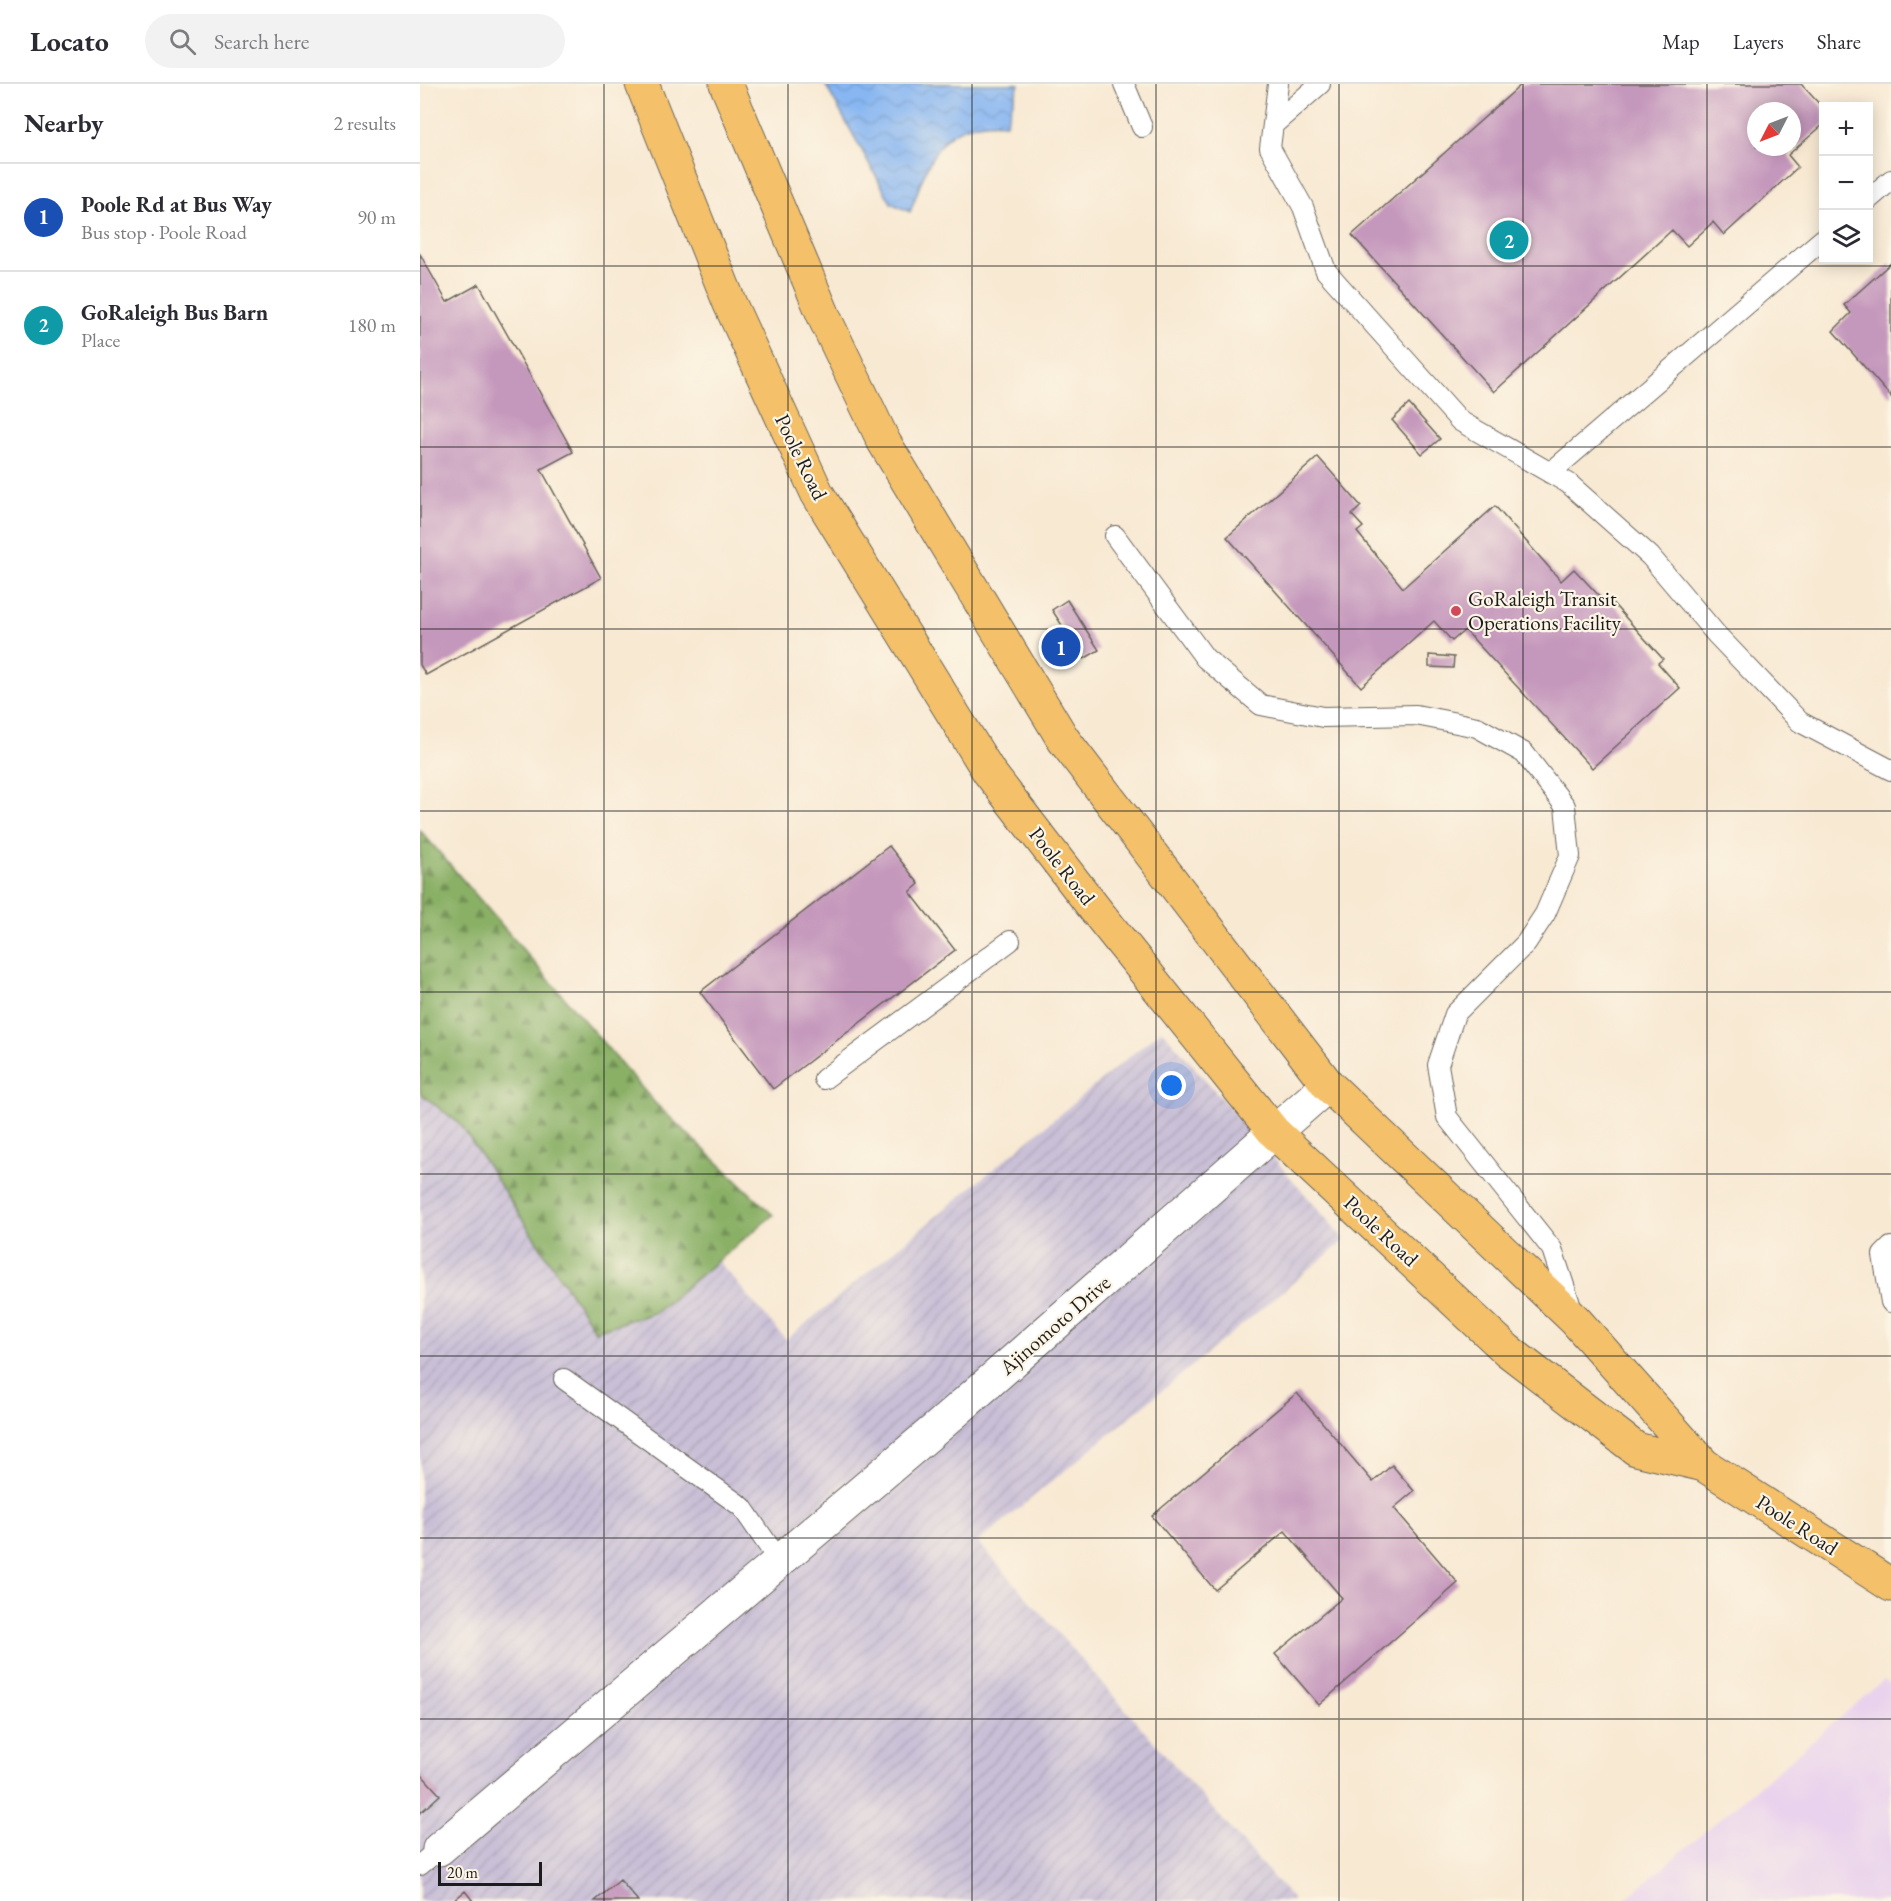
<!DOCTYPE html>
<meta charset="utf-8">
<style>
:root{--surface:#fff;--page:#f2f2f3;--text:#2b2b33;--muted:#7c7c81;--line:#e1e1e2;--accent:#ea580c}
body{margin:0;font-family:"EB Garamond",serif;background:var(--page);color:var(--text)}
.controls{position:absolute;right:18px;top:18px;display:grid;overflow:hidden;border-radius:0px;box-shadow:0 3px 15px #0003}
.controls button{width:54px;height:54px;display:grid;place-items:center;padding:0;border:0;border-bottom:2px solid var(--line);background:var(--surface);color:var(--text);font:30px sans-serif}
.compass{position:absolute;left:1327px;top:18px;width:54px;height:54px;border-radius:50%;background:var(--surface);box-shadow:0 3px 15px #0003;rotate:228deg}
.scale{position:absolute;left:18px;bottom:15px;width:104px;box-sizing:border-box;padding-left:6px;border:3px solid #1c1c1c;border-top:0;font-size:16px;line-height:21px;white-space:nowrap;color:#1c1c1c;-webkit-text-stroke:4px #fcf5e5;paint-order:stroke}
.you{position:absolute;left:752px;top:1002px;width:21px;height:21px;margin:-15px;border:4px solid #fff;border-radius:50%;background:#1a73e8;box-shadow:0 0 0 9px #1a73e833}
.badge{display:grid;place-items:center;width:39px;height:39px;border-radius:50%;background:var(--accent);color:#fff;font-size:20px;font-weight:700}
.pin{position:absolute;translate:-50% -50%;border:3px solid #fff;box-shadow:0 2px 6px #0006}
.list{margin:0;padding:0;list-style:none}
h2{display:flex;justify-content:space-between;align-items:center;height:78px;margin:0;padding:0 24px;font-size:26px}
h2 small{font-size:20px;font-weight:400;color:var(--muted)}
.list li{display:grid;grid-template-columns:39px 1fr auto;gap:18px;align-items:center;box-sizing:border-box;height:108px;padding:0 24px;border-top:2px solid var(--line)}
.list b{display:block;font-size:22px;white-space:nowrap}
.list p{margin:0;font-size:20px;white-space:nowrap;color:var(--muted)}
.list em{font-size:20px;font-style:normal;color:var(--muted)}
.icon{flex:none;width:33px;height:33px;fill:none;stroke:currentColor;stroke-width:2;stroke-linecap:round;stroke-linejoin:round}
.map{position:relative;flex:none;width:1471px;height:1817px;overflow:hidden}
header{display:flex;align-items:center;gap:36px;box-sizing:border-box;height:84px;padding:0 30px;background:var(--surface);border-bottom:2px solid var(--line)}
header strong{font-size:28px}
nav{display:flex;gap:33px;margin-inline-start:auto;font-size:21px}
.search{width:420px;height:54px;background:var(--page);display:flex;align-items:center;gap:15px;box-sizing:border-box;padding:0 21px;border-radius:33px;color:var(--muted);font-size:22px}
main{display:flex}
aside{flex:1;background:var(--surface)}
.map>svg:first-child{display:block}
</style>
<header>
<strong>Locato</strong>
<div class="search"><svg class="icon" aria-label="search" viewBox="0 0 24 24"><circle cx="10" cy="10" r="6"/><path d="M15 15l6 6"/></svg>Search here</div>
<nav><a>Map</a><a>Layers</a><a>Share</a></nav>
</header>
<main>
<aside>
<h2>Nearby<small>2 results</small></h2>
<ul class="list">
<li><span class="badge" style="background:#1a4fb4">1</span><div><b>Poole Rd at Bus Way</b><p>Bus stop · Poole Road</p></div><em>90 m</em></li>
<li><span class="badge" style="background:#0f9aa8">2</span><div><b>GoRaleigh Bus Barn</b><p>Place</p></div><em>180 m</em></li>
</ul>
</aside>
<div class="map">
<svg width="1471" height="1817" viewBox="0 0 1471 1817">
<defs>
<pattern id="industrial-furrows" width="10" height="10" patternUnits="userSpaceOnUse" patternTransform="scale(1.5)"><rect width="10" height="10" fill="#c9bfd7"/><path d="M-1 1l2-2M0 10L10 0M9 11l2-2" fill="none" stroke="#aca4b8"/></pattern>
<pattern id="forest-firs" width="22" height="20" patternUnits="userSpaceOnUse" patternTransform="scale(1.5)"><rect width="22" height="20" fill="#8ab066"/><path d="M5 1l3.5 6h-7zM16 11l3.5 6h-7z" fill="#708e53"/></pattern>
<pattern id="water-waves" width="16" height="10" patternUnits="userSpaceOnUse" patternTransform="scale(1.5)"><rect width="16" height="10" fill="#87b6f2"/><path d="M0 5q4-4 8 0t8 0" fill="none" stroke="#749ccf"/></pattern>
</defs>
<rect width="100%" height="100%" fill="#fcf5e5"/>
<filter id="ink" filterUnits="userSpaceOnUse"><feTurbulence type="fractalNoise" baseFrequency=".0167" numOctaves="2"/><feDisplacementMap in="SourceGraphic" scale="12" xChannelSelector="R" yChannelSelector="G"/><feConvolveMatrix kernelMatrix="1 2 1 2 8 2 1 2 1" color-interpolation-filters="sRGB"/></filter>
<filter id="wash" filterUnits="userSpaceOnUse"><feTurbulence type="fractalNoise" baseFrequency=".008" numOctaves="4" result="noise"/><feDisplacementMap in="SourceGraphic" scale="24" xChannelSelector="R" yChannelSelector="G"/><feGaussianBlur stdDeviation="1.35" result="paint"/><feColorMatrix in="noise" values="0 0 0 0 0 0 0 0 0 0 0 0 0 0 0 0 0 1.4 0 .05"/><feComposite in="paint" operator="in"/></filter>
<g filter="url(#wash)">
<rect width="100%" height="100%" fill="#f8e9d3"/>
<!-- built -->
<path fill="#e9d2ed" d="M1464,1596L1471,1601V1817H1203Z"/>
<!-- industrial -->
<path fill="url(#industrial-furrows)" d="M0,830L366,1256L742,946L925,1156L558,1458L874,1817H0Z"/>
<!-- forest -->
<path fill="url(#forest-firs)" stroke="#536641" stroke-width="1.5" d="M0,746L235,1019L353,1131L236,1228L175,1247L41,1041L0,1009Z"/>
<!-- water -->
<path fill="url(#water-waves)" stroke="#526987" stroke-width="1.5" d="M405,0H599L586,39C519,34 510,74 490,128L471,119Z"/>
<g id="blocks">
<!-- building -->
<path fill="#c497bc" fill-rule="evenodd" d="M1102,0H1381L1404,25V40L1368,71L1378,83L1304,151L1293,138L1267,162L1252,146L1074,308L932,151ZM1336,27H1372V63H1336Z
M0,170L27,218L59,200L153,368L121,385L181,494L6,591L0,581Z
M1471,179V313L1413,247L1431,229L1424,221Z
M989,320L1020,355L1002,370L972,336Z
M898,373L941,422L932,431L943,443L937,448L983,504L1075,422L1141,497L1154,485L1184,517L1188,514L1243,575L1238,579L1260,604L1172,684L1045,546L1032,557L1014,537L941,603L807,453Z
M647,516L679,566L664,575L632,526Z
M1009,571L1034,573L1033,584L1009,583Z
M469,762L499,800L490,808L535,866L353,1005L280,908Z
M877,1309L953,1398L972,1381L994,1407L974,1424L1038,1499L899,1621L855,1570L922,1514L865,1447L795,1506L732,1432Z
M0,1689L20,1711L0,1729Z
M200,1796L218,1817H175Z
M45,1807L53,1817H33Z"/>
</g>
</g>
<g filter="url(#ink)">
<use href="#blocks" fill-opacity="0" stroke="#69645c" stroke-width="1.5"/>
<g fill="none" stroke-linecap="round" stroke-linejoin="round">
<defs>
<path id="lane" d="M704,0L722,43
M858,0L850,64L883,123L906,187L1040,337L1148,399L1230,472L1296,550L1380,638L1471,686
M853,41L900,0
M1448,116L1471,96
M1130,389L1404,154
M695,452L785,574L841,621L903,633L996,631L1057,643L1104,669L1145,722L1150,772L1125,830L1106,859L1035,930L1018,981L1027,1033L1132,1165L1152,1226
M404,995L590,857
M1471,1163L1463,1171L1471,1218
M144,1295L322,1423L359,1477
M0,1781L19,1765"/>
<path id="street" d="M19,1765L519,1342L908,1001"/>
<path id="primary" d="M222,0L310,220L397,409L569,688L678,829L854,1048L1087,1266L1216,1365L1284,1381
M306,0L406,237L464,358L643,655L908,1001L1155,1236L1284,1381L1471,1501"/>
</defs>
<!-- lane casing -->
<use href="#lane" stroke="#69645c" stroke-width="22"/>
<!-- street casing -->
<use href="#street" stroke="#69645c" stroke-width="35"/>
<!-- primary casing -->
<use href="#primary" stroke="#69645c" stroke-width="35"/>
<!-- lane -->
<use href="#lane" stroke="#fff" stroke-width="20"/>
<!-- street -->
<use href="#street" stroke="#fff" stroke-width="33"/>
<!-- primary -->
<use href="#primary" stroke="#f4c16a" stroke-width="33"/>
</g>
</g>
<!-- grid -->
<path fill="none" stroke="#1c1c1c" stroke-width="1.5" stroke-opacity="0.55" d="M184,0V1817M368,0V1817M552,0V1817M736,0V1817M919,0V1817M1103,0V1817M1287,0V1817M0,182H1471M0,363H1471M0,545H1471M0,727H1471M0,908H1471M0,1090H1471M0,1272H1471M0,1454H1471M0,1635H1471"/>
<!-- markers -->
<circle fill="#d1495b" stroke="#fcf5e5" stroke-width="2" cx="1036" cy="527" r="6"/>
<g text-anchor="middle" stroke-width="4.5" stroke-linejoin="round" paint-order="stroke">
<!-- street labels -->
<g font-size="21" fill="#1c1c1c" stroke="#fcf5e5">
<text transform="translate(381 373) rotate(64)" y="7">Poole Road</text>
<text transform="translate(642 782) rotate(52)" y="7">Poole Road</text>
<text transform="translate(961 1147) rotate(43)" y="7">Poole Road</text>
<text transform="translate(635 1241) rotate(-41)" y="7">Ajinomoto Drive</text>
<text transform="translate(1377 1441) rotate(33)" y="7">Poole Road</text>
</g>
<!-- poi labels -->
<g font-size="21" fill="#1c1c1c" stroke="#fcf5e5" text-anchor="start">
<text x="1048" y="522">GoRaleigh Transit<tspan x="1048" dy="24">Operations Facility</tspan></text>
</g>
</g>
</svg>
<div class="controls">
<button>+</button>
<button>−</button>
<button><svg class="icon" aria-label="layers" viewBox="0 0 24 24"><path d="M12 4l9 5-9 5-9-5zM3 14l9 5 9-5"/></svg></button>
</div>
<svg class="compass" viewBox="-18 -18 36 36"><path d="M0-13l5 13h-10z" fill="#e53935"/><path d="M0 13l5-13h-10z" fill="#7c7c81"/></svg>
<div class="scale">20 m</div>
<div class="you"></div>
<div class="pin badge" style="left:641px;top:563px;background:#1a4fb4">1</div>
<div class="pin badge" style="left:1089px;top:156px;background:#0f9aa8">2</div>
</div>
</main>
